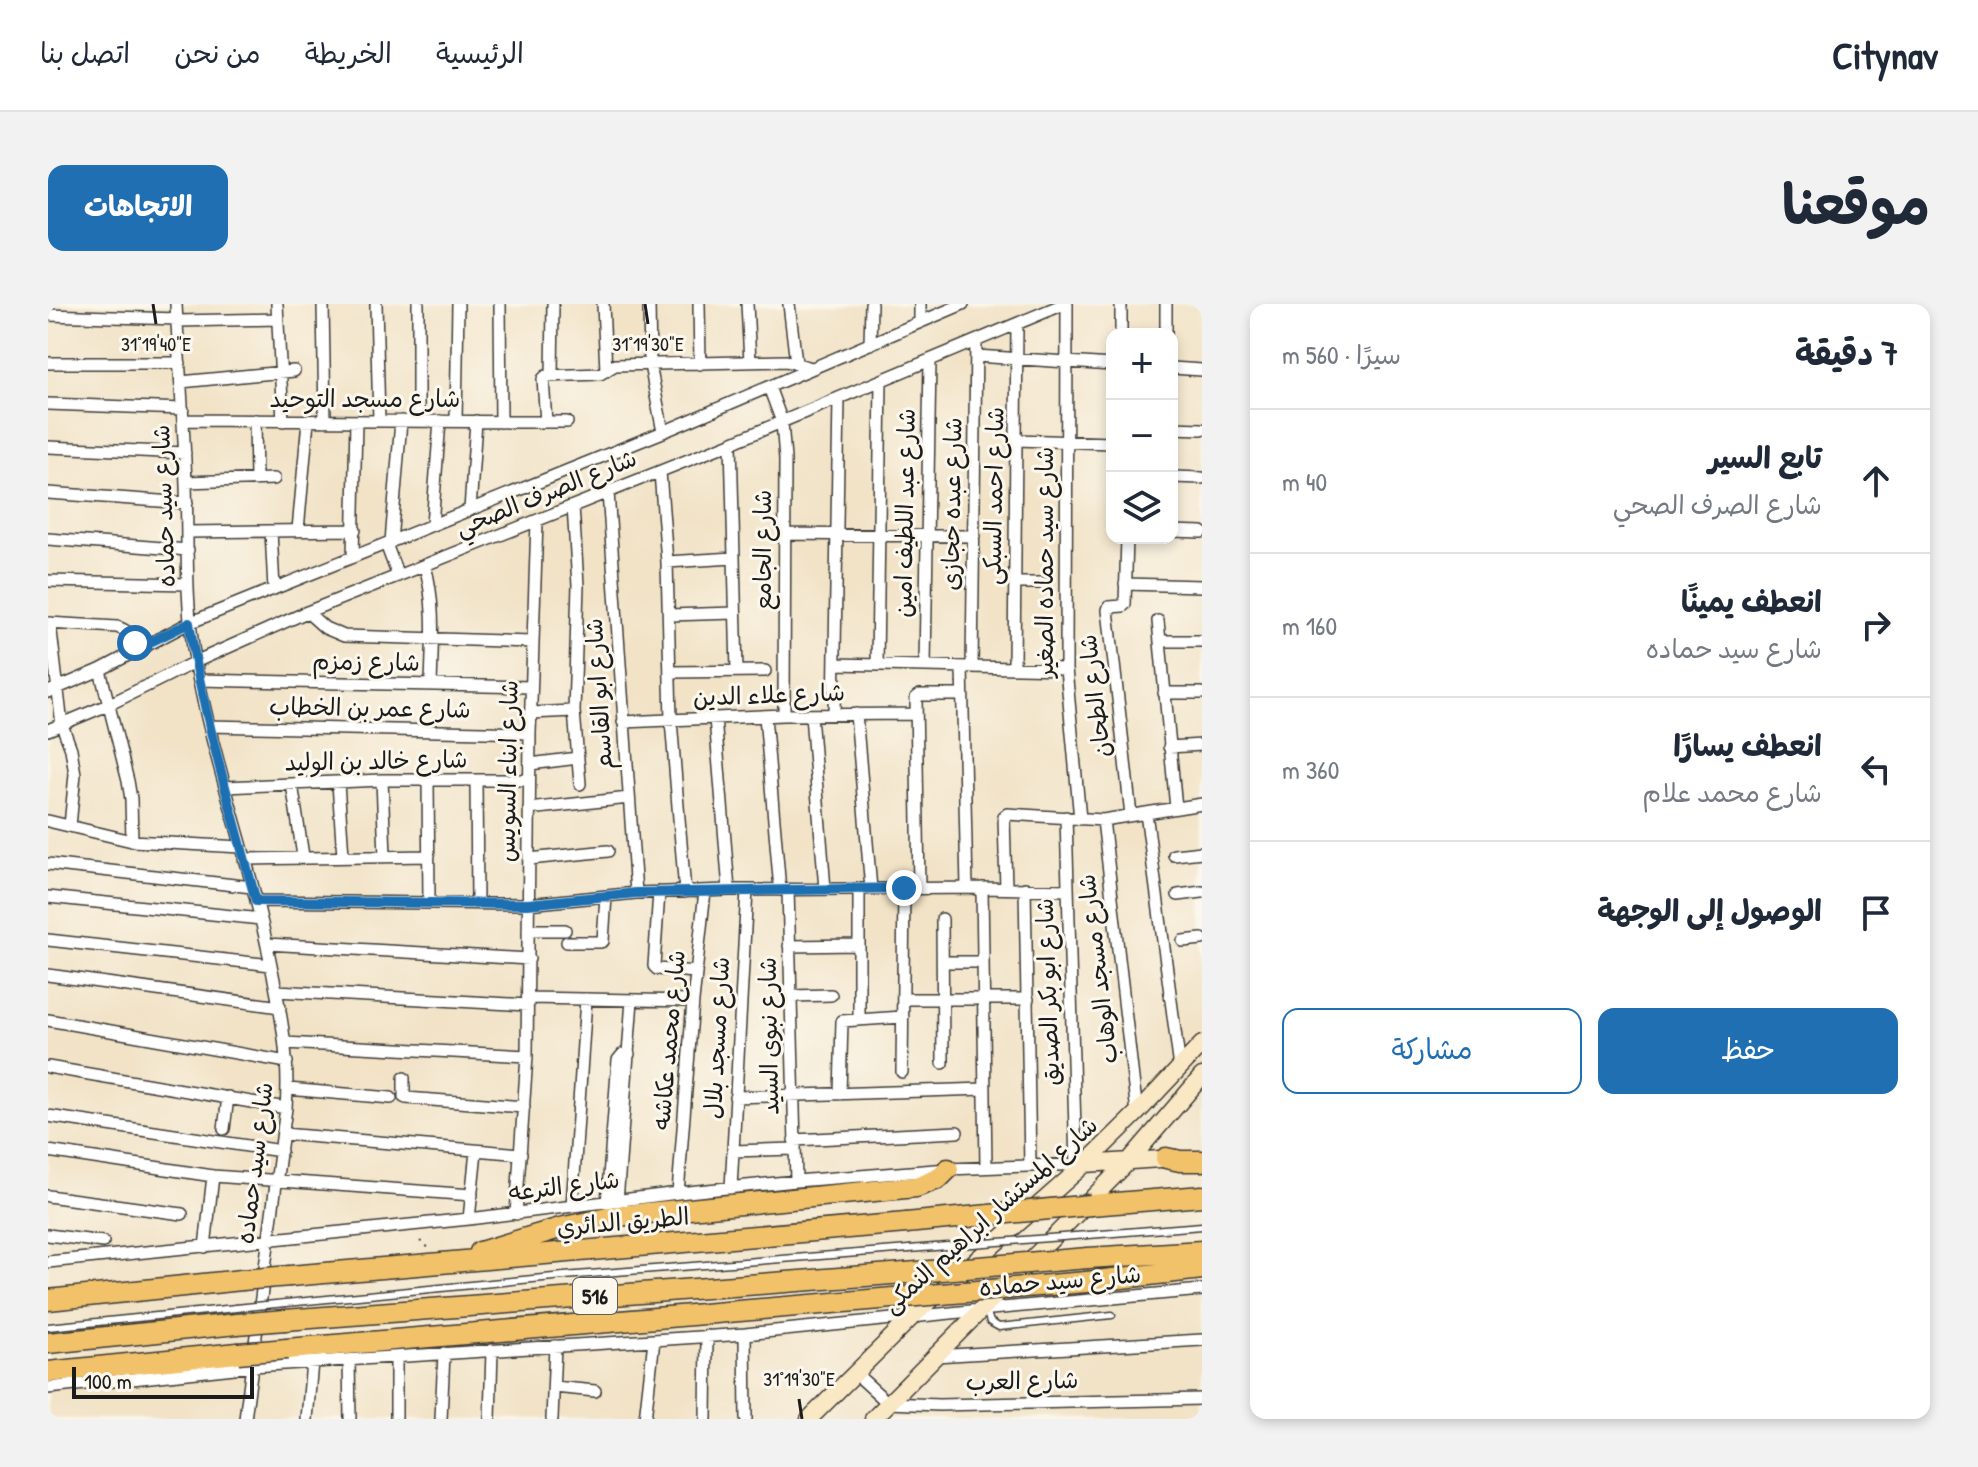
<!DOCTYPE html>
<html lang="ar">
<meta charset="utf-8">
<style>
:root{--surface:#fff;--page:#f2f2f3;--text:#1f2937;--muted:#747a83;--line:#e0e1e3;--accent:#1f6fb2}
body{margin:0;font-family:"Patrick Hand","Playpen Sans Arabic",sans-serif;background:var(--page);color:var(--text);direction:rtl}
.controls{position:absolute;right:24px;top:24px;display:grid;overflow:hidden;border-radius:16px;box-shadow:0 4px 12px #0003}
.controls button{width:72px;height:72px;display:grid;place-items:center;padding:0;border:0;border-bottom:2px solid var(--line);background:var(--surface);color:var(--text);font:40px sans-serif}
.scale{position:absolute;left:24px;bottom:20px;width:182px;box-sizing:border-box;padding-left:8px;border:4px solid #1c1c1c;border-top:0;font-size:22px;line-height:28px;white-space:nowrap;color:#1c1c1c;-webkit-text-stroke:6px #fbf7ec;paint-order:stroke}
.stop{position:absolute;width:24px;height:24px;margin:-18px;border:6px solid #1f6fb2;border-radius:50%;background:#fff}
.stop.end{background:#1f6fb2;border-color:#fff;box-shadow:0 2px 8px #0008}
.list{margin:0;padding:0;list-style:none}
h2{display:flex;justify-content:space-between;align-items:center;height:104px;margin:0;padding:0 32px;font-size:34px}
h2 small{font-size:26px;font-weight:400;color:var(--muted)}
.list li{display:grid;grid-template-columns:52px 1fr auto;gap:24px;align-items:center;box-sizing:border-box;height:144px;padding:0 32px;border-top:2px solid var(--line)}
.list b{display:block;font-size:30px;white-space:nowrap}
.list p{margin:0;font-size:26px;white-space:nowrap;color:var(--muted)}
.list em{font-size:26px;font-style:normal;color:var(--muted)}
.actions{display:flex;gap:16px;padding:24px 32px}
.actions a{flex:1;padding:18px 0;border:2px solid var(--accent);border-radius:16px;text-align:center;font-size:28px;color:var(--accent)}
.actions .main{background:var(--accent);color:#fff}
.icon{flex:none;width:44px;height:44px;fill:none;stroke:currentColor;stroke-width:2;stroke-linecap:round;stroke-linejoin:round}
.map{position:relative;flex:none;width:1154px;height:1115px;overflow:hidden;direction:ltr;border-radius:16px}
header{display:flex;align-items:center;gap:48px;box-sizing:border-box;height:112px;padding:0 40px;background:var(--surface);border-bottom:2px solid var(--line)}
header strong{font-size:38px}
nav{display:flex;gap:44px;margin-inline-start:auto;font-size:28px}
.intro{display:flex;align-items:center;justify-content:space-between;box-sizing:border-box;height:192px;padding:0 48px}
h1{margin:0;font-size:56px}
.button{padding:20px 36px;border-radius:16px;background:var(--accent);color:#fff;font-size:28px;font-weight:700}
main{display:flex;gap:48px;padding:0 48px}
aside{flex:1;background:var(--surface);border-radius:16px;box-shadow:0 4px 12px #0003}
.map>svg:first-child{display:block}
</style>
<header>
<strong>Citynav</strong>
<nav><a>الرئيسية</a><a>الخريطة</a><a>من نحن</a><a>اتصل بنا</a></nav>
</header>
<div class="intro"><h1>موقعنا</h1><a class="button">الاتجاهات</a></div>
<main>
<aside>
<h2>7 دقيقة<small>سيرًا · 560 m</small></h2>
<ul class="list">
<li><svg class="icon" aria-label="ahead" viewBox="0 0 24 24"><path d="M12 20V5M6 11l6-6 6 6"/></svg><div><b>تابع السير</b><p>شارع الصرف الصحي</p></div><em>40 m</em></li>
<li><svg class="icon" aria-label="right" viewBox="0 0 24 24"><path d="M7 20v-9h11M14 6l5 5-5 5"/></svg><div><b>انعطف يمينًا</b><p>شارع سيد حماده</p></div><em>160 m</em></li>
<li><svg class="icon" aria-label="left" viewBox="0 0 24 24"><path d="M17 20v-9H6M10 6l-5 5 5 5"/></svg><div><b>انعطف يسارًا</b><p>شارع محمد علام</p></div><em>360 m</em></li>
<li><svg class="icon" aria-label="arrive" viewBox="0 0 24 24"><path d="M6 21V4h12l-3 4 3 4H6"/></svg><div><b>الوصول إلى الوجهة</b></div></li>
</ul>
<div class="actions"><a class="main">حفظ</a><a>مشاركة</a></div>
</aside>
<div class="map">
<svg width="1154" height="1115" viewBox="0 0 1154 1115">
<rect width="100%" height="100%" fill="#fbf7ec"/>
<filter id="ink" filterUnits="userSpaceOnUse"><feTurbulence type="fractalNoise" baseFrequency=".0125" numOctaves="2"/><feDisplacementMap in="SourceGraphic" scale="16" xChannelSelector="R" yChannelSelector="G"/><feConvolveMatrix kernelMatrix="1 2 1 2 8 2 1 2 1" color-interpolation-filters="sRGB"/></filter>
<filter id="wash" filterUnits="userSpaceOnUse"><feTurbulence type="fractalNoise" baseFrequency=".006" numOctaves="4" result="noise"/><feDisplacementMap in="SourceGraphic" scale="32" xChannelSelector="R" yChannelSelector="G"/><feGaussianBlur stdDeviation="1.8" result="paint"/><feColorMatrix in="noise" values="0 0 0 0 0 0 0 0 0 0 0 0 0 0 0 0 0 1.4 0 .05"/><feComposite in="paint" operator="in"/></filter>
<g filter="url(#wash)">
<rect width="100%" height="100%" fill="#f2e3c7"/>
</g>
<g filter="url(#ink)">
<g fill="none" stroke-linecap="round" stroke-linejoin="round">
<defs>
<path id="lane" d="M1040,931L1154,922
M238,999L516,972L861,945
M938,1006L942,1018L951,1023L1064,1011
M0,1023L188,1004"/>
<path id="street" d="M128,0C131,60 136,121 138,181C140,239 137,298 147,356C165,459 203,558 223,661C233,709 242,755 238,804L197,1115
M229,0L235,117
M275,0L277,117
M328,0L331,117
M452,0L453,118
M555,0L558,67
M601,0L602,61L615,128
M651,0L652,60
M699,0L702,58
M741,0L748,59
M1019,0L1018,365L1032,515
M1073,0V30
M1118,0V30
M0,11L129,15
M129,17L230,15
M872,18V0
M822,40L823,0
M928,52L1064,61
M0,59H132
M1124,64L1154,66
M504,72L505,0
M133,78L246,67
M721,83L734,118L737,155L736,411
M0,100L135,105
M135,116L519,118
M207,116L208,176
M370,117V0
M408,117L410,0
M498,118L495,75L498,72L552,70L567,61L738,57L764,64
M1124,124L1154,125
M968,136L1064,139
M683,139L689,367
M0,143L137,149
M612,168L619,258L623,416L637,588
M1124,173L1154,174
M138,178L226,175
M560,188L588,589
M0,189L139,199
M525,202L530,281L526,407L532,480
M422,206L428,117
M384,221L392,117
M250,226L260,117
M223,227L226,285
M1124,227L1154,228
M140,228L307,226
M737,230L926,232
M1079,234L1077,300L1075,302L1061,303L1060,306L1083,511
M0,235L140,246
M343,238L353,117
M338,240L350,272
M305,253L308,117
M619,258L686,254
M377,262C388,301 384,341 383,381
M0,277L140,280
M967,279H995
M1077,280L1154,282
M259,308L277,324L296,332L484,338
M621,311L687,309
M1110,317L1128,504
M0,319L69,323C81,327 86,332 88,345
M2,319L14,421L23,445L27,470L22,522
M1112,337H1154
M787,360L1018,365
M829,361L833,77
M877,362L882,56
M914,363L919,584
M924,363L928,37
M966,364L969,20
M52,366L80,477L83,495L84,537
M622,368L717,367
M151,376L483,383
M0,388L52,366L141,319L615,128L915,0
M1116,389H1154
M482,409L526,407
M786,410L791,94
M808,410L823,585
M763,411L777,585
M717,412L732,586
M667,414L681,586
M575,418L736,411L868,410
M161,422L482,429
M0,426L62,400L147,358L259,308L683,139L1016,0
M1121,443L1154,441
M482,460L530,454
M334,476L337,552
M380,476L381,599
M428,476L429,599
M290,479L295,552
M244,480L255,552
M177,483L334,476H481
M481,505L581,494
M1098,509L1132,764
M1018,513L1028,861
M1055,516L1089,809
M0,517L84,537L193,543
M1126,551L1154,548
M196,555L381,552
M481,555L560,547
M0,560L204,583
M871,584L868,394L872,391H914
M934,584L938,863
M958,584L956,513L959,510L1055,516L1154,500
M977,584L982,861
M811,585V715
M740,586L748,877
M611,588L606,662L609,665L648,668
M1130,591L1154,588
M0,593L213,615
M208,597L480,600L588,589L681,586L934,584L1019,586
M894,615L895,759
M480,626H517
M0,636L223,661
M1135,637L1154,635
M519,638H552L555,637L558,592
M219,640L481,655
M741,642L811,641
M895,658H934
M0,671L232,703
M229,687L480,701
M743,692L783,691
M480,694L645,697
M855,695H980
M0,716L239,758
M237,739L479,752
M0,763L238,804
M854,768L856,584
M356,774V793L358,794L476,803
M240,785L343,794
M792,790L794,717L855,713
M687,793L937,785
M0,812L233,847
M176,825L180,793
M235,830L473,850
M746,836L909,828
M0,847L165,872L424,891
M685,847L746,845
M683,884L699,586
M630,889L645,697L657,587
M0,892L134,910
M569,898L584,696
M559,899L570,756L575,750H581
M524,902L538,695
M468,910L479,752L482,429L489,217
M421,915L428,847
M0,931L55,938
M157,943L165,872
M0,958L421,915L630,889L748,877L900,865L1037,860
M697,1030L698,1115
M887,1052L1154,1036
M301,1056L302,1115
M806,1068L840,1099L891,1101L1154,1095
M506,1083L547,1087
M0,1084L205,1062L697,1030L932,1006L1154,986
M259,1115L264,1058
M348,1115V1053
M393,1115L396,1049
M442,1115L444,1046
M504,1115L507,1042
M597,1115L606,1036
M658,1115L659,1032"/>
<path id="secondary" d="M1037,860L1128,854
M761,1115L864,1013L1037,860L1089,809L1154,740
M825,1115L1081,857L1154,772"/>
<path id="highway" d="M1118,854L1132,857H1154
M1043,901L1154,892
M432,948L512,924L569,912L868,883L890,875L900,865
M1040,954L1154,947
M242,972L858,919
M1038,978L1154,965
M0,996L194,976
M237,1016L857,969
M0,1039L189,1020
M239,1045L857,993
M0,1068L190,1049"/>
</defs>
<!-- lane casing -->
<use href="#lane" stroke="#3c3a36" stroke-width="9"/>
<!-- street casing -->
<use href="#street" stroke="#3c3a36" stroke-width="14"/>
<!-- secondary casing -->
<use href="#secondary" stroke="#3c3a36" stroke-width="19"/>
<!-- highway casing -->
<use href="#highway" stroke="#3c3a36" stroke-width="23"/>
<!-- path -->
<path stroke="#3c3a36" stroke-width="2" stroke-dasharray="2 6" stroke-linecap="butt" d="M372,937L381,944"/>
<!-- lane -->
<use href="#lane" stroke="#fff" stroke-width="6"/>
<!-- street -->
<use href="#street" stroke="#fff" stroke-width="11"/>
<!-- secondary -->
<use href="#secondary" stroke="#fae7c3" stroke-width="16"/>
<!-- highway -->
<use href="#highway" stroke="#f2c26a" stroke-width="20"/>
<defs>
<path id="lane-bridge" d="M861,945L1040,931
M188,1004L238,999"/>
<path id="highway-bridge" d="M858,919L1043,901
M857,969L1040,954
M194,976L242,972
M857,993L1038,978
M189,1020L237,1016
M190,1049L239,1045"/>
</defs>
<!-- lane-bridge casing -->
<use href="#lane-bridge" stroke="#3c3a36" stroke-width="9" stroke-linecap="butt"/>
<!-- highway-bridge casing -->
<use href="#highway-bridge" stroke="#3c3a36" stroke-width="23" stroke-linecap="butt"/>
<!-- lane-bridge -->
<use href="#lane-bridge" stroke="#fff" stroke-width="6"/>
<!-- highway-bridge -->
<use href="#highway-bridge" stroke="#f2c26a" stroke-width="20"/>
</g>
</g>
<g fill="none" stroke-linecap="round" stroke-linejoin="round" filter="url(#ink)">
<!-- route -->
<path stroke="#1f6fb2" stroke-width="10" d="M87,339L88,345L141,319C156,414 183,505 208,597L480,600L588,589L856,584"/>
</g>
<!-- ticks -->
<path fill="none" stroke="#1c1c1c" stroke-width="3" d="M105,0L108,20M597,0L600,20M751,1095L754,1115"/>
<g text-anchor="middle" stroke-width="6" stroke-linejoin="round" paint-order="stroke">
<!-- shield labels -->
<rect fill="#fbf7ec" stroke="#5f5e5a" stroke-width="2" x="525" y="974" width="44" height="36" rx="6"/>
<g font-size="22" font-weight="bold" fill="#1c1c1c">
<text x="547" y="1000">516</text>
</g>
<!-- street labels -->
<g font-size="24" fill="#1c1c1c" stroke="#fbf7ec">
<text x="317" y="103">شارع مسجد التوحيد</text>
<text transform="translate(498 189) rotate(-22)" y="8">شارع الصرف الصحي</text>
<text transform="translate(946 192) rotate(-89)" y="8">شارع احمد السبكى</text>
<text transform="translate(904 200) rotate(-89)" y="8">شارع عبده حجازى</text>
<text transform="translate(116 202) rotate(-92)" y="8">شارع سيد حماده</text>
<text transform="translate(857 209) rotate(-89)" y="8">شارع عبد اللطيف امين</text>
<text transform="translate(715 246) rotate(-90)" y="8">شارع الجامع</text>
<text transform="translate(997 258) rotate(-90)" y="8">شارع سيد حماده الصغير</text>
<text transform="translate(318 358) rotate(1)" y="8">شارع زمزم</text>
<text transform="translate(551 390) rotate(-94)" y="8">شارع ابو القاسم</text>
<text transform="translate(721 391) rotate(-2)" y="8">شارع علاء الدين</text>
<text transform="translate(1047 392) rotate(-97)" y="8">شارع الطحان</text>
<text transform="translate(322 404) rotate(1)" y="8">شارع عمر بن الخطاب</text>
<text transform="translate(328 457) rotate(-1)" y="8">شارع خالد بن الوليد</text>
<text transform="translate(460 467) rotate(-89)" y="8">شارع ابناء السويس</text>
<text transform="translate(1050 665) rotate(-97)" y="8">شارع مسجد الوهاب</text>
<text transform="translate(1000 688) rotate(-92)" y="8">شارع ابو بكر الصديق</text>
<text transform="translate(721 732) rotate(-91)" y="8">شارع نبوى السيد</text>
<text transform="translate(669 734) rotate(-87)" y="8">شارع مسجد بلال</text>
<text transform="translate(621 736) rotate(-85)" y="8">شارع محمد عكاشه</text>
<text transform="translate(207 859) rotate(-83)" y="8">شارع سيد حماده</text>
<text transform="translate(516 882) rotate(-7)" y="8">شارع الترعه</text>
<text transform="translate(942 911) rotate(-42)" y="8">شارع المستشار ابراهيم النمكى</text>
<text transform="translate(575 918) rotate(-5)" y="8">الطريق الدائري</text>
<text transform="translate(1012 977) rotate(-5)" y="8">شارع سيد حماده</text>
<text transform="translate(974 1077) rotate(-1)" y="8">شارع العرب</text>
</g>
</g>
<g font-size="20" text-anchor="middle" fill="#1c1c1c" stroke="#fbf7ec" stroke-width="6" stroke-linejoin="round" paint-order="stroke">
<text x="108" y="47">31°19'40"E</text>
<text x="600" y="47">31°19'30"E</text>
<text x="751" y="1082">31°19'30"E</text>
</g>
</svg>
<div class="controls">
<button>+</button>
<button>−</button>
<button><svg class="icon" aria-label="layers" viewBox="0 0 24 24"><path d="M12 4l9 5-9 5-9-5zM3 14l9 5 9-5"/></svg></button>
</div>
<div class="scale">100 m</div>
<div class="stop" style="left:87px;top:339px"></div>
<div class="stop end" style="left:856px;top:584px"></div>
</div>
</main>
